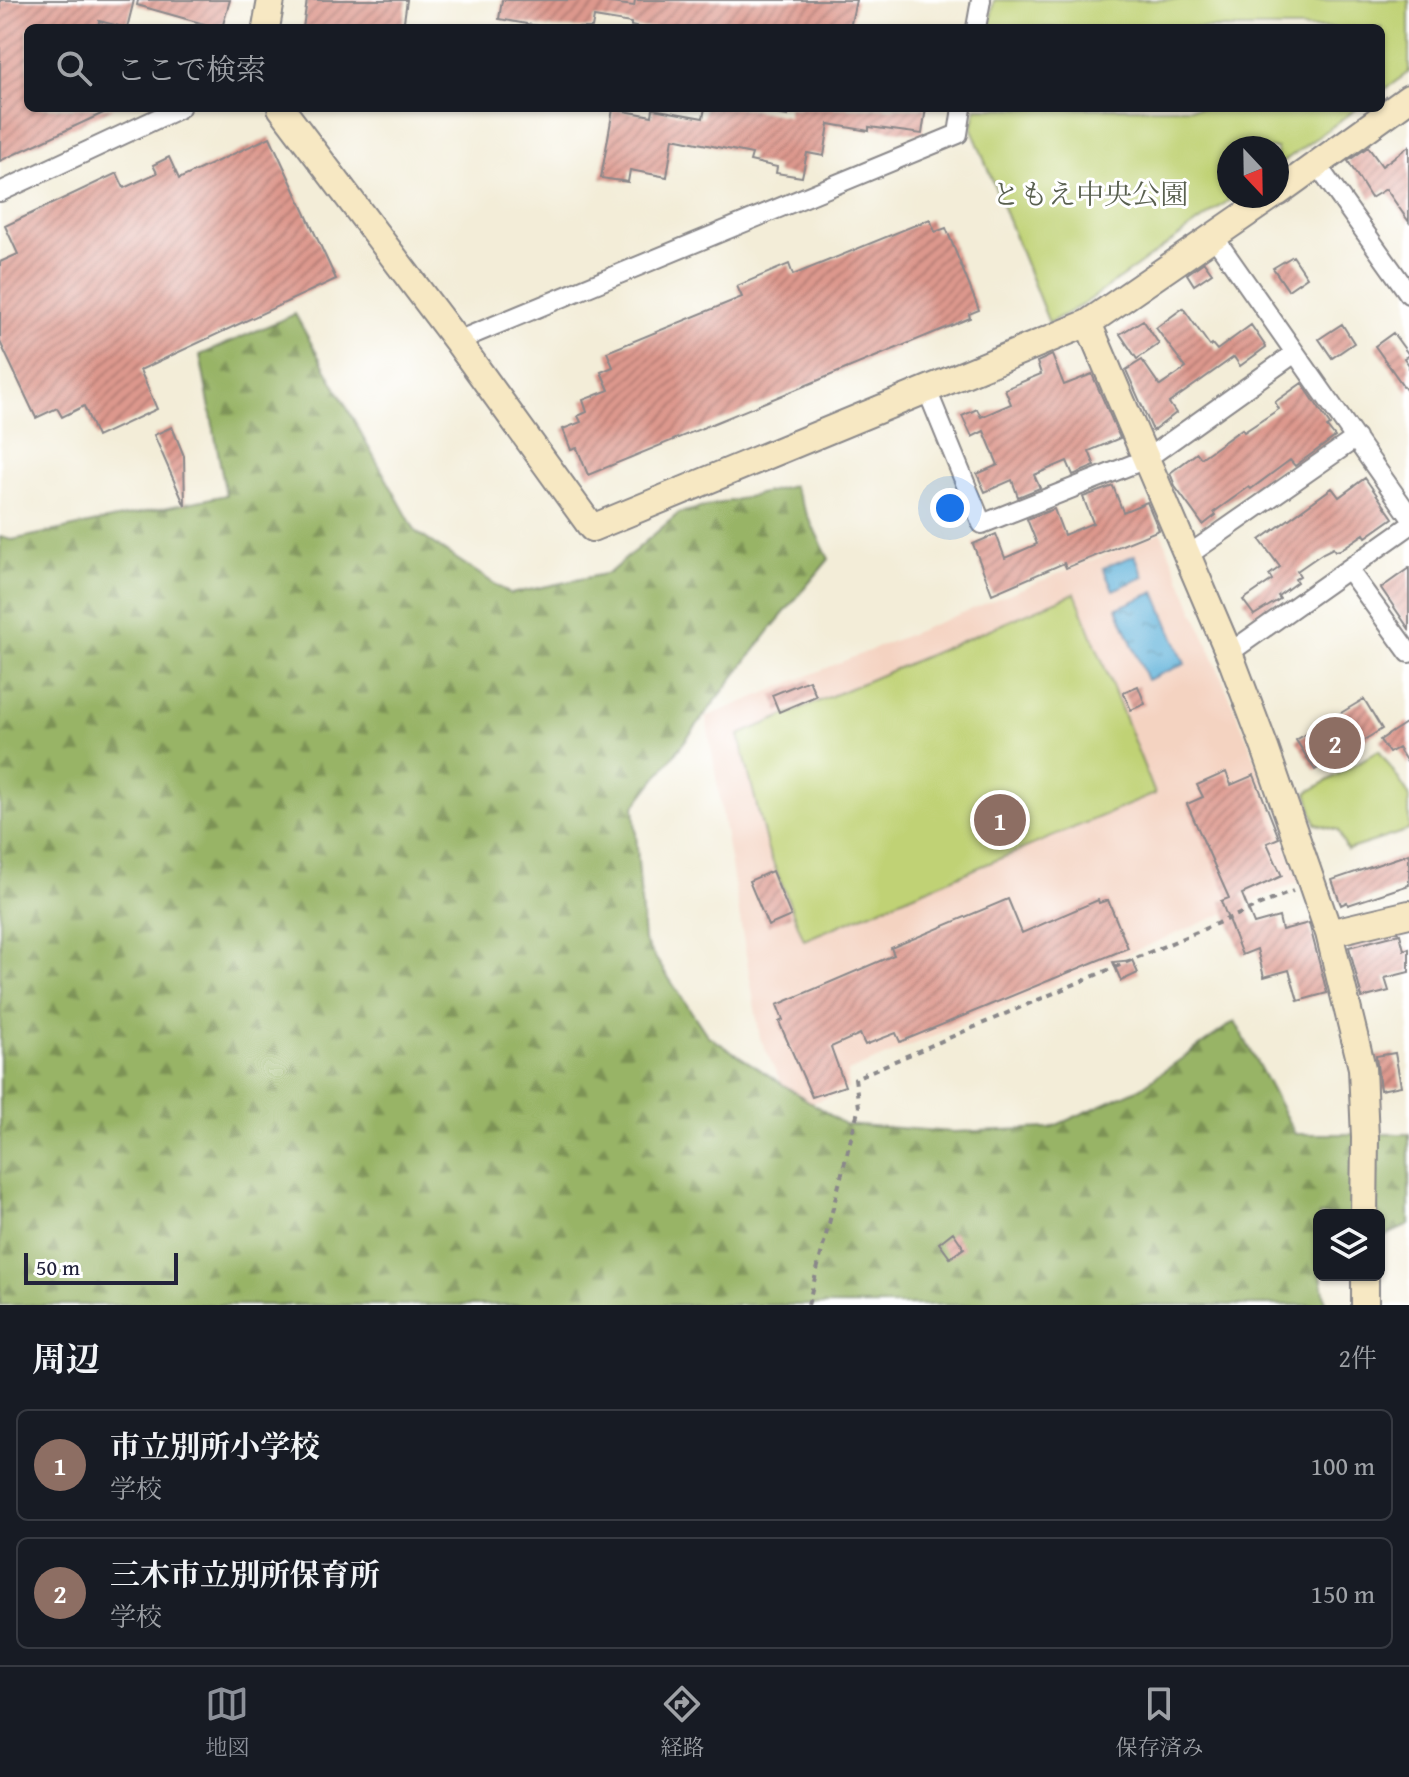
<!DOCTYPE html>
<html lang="ja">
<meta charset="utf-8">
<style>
:root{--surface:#171b24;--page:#242831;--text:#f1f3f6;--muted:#9ea1a6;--line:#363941;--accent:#8c9099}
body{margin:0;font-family:"Gentium Book Plus","Noto Serif JP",serif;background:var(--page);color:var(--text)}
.controls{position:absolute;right:24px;bottom:24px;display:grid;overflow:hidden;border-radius:12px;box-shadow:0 2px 6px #0004}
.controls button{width:72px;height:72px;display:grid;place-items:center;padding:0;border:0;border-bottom:2px solid var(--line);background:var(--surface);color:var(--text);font:40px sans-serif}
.compass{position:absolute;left:1217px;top:136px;width:72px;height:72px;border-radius:50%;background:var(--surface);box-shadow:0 2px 6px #0004;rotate:158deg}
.scale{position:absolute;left:24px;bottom:20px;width:154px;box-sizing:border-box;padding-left:8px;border:4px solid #22223b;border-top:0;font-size:22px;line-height:28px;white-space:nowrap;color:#22223b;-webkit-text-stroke:6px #fff;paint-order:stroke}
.you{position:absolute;left:950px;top:508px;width:28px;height:28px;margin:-20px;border:6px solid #fff;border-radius:50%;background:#1a73e8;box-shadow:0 0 0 12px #1a73e833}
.badge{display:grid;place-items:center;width:52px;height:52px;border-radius:50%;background:var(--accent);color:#fff;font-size:26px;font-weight:700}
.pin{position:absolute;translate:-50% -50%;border:4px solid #fff;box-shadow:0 2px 8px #0006}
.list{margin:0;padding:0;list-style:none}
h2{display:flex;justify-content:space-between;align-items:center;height:104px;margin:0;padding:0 32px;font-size:34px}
h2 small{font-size:26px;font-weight:400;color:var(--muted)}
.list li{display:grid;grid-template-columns:52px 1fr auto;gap:24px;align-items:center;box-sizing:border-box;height:112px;margin:0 16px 16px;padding:0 16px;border:2px solid var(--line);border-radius:12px}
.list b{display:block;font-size:30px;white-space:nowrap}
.list p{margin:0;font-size:26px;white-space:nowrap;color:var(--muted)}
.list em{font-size:26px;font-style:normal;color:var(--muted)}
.icon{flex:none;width:44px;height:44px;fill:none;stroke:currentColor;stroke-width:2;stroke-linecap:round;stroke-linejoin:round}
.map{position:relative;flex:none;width:1409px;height:1305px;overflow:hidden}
.search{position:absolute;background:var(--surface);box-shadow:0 2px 6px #0004;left:24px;right:24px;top:24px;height:88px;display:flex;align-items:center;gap:20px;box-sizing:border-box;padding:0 28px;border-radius:12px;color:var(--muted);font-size:30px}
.sheet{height:360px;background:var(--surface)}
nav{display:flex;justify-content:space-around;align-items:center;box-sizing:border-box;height:112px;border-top:2px solid var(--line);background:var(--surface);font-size:22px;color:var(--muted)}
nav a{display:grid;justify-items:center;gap:4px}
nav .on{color:var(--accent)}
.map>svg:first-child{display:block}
</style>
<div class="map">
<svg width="1409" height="1305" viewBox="0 0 1409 1305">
<defs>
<pattern id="forest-firs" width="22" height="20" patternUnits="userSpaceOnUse" patternTransform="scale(2)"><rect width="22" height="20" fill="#98b466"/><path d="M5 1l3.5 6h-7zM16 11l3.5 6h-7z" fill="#7c9255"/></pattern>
<pattern id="water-ripples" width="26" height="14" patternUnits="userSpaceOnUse" patternTransform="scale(2)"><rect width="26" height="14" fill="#5db1d9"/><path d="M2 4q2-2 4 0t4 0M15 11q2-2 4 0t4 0" fill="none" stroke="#4c90b1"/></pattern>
<pattern id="building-hatch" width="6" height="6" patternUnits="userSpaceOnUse" patternTransform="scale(2)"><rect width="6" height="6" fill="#dd988d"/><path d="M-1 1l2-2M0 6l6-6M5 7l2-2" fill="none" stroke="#b37c74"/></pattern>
</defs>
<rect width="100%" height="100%" fill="#fff"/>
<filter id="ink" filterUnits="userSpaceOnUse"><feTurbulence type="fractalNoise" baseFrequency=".0125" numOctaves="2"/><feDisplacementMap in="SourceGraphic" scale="16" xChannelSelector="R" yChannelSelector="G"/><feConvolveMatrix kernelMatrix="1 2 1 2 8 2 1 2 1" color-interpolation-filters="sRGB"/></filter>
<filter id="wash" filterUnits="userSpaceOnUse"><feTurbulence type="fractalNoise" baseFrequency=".006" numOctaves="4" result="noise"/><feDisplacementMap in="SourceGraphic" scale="32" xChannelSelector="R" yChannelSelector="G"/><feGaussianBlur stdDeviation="1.8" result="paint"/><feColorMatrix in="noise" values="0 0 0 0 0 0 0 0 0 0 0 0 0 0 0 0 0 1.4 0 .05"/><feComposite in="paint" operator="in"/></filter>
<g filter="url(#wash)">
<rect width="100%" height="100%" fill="#f3edd8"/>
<!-- built -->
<path fill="#f4d3c1" d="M1161,532L1255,758L1299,882L848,1072V1089L794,1110L760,1038L706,717Z"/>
<!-- forest -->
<path fill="url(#forest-firs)" stroke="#5d6b50" stroke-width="2" d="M295,314L416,532L510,594L609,573L679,513L793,486L829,559L774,625L634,807L644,941L707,1035L844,1124L952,1132L1050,1128L1140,1088L1235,1021L1295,1134H1409V1225L1379,1239V1215H1319V1275H1321L1326,1305H0V537L12,540L226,495L200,355Z"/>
<!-- park -->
<path fill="#c0d275" stroke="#717a58" stroke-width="2" d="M994,0H1409V72L1381,92V28H989Z
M976,108H1358L1277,166V148H1229V196H1235L1084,304L1049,323L972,129Z
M1075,593L1155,794L804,940L768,850L739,735Z
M1379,750L1409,795V830L1347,850L1338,830L1316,824L1307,793Z"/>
<!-- water -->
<path fill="url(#water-ripples)" stroke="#406a8a" stroke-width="2" d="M1135,555L1144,577L1113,590L1103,568Z
M1155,592L1185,664L1147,680L1117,608Z"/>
<g id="blocks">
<!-- building -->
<path fill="url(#building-hatch)" d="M0,0H134L127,28L99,21L98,28H28V108H114L0,161Z
M138,0H230L222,28H203L204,24L137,5Z
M307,0H407L403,28H303Z
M502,0H603L602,2L634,6L635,0H856L850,28H640L631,26V23L594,17L592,28H549L499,19Z
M705,108H744L788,116V108H926L922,134L869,127V131L829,124L824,156L807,153L802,177L776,173L777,167L750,161L752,154L673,138L667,177L630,170L628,182L601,178L613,109L652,116L653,109L703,118Z
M270,137L336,279L140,370L157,409L97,437L84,406L62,417L57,408L36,418L0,342V262L18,254L5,226L117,173L124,188L157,173L153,165L169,157L179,179Z
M1409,146V222L1386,189L1371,198L1348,161L1368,147L1382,166Z
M930,219L935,232L946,228L965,275L979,310L969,314L970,318L588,475L577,448L571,450L563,429L581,422L578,416L587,412L583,400L609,390L601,372L613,367L607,352L742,297L737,286L789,264L793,275Z
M1293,256L1307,277L1288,290L1273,268Z
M1204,262L1212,273L1194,285L1187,274Z
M1183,308L1210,346L1212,344L1217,350L1251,325L1266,347L1240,366L1234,357L1169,403L1176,413L1153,431L1126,370L1142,360L1160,386L1186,368L1156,328Z
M1143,320L1159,344L1137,359L1120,334Z
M1342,324L1354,343L1332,358L1319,339Z
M1393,333L1409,355L1404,358L1409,365V394L1375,346Z
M1052,355L1064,385L1092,374L1120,438L1089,451L1095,466L1073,475L1067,461L1034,475L1040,488L1018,497L1012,480L985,492L977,474L998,465L984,431L972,437L962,416L977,409L981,417L1011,404L1005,389L1041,374L1037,362Z
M1302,383L1330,425L1327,427L1335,437L1295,466L1290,460L1251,489L1249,487L1214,512L1216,515L1203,525L1176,488L1170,473L1197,453L1201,458L1242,429L1244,432L1279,409L1275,402Z
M172,427L184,456L185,506L154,435Z
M1365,478L1393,518L1366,537L1364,534L1340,550L1335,551L1333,548L1323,553L1297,571L1300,576L1295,579L1297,582L1278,596L1280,599L1254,615L1243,600L1272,580L1269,575L1280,567L1260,540L1332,488L1339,497Z
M1113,486L1123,512L1147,502L1159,530L1066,568L1064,563L992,594L973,544L996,534L1005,558L1037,544L1027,519L1054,509L1064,535L1093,523L1083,497Z
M1409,568V629L1381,588Z
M809,680L816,696L779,712L772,695Z
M1138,686L1145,704L1131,710L1123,692Z
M1364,699L1382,729L1315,770L1296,740Z
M1409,721V765L1398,748L1389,753L1380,740Z
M1226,772L1231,785L1254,775L1279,838L1267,843L1282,876L1242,894L1254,924L1279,917L1282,930L1309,923L1327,993L1298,1001L1289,970L1264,977L1257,949L1242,955L1221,901L1229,898L1187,804L1203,797L1197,785Z
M1409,854V885L1348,905L1347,902L1341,905L1332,880Z
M772,871L791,916L768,926L749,881Z
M1008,899L1022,933L1098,900L1099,903L1108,900L1128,948L900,1042L896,1033L865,1045L860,1034L831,1047L845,1086L812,1097L779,1022L783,1020L777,1005L894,955L891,948Z
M1400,934L1404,950L1409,948V972L1385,978L1389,991L1362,998L1349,947Z
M1132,960L1138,973L1121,981L1113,962Z
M1395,1053L1401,1086L1380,1090L1376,1056Z
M953,1232L964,1248L950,1258L939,1243Z"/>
</g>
</g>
<g filter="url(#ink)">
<use href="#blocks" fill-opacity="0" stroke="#8a888a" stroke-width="2"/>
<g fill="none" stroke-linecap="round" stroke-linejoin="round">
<defs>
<path id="street" d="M976,28L981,0
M1317,165L1409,294
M0,192L180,108
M1214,237L1409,515
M457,341L958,134L962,108
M927,390L982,524L1146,459L1295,353
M1187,556L1356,438
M1348,569L1409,653
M1229,653L1409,526"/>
<path id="secondary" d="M266,28L271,0
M281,108L457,341L592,528L1088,323L1272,196
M1277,193L1409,98
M1088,323L1229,653L1265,748L1329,933L1362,1068L1365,1138L1364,1215
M1329,933L1409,914
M1365,1275V1305"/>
</defs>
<!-- street casing -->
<use href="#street" stroke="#8a888a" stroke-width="22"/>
<!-- secondary casing -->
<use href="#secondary" stroke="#8a888a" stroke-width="30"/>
<!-- path -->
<path stroke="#8a888a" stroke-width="4" stroke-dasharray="6 6" stroke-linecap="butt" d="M808,1305L859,1107L855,1078L1293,891"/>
<!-- street -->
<use href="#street" stroke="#fff" stroke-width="18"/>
<!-- secondary -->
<use href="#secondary" stroke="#f7e8c3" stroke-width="26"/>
</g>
</g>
<g text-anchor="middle" stroke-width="6" stroke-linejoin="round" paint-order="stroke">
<!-- park labels -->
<g font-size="28" fill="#59604f" stroke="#fff">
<text x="1090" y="204">ともえ中央公園</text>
</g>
</g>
</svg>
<div class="controls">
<button><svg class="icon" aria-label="layers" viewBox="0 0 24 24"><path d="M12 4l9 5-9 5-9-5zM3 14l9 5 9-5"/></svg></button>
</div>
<svg class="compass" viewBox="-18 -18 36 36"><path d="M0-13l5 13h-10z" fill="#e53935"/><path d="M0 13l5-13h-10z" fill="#9ea1a6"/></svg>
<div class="scale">50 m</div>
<div class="you"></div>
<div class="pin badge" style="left:1000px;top:820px;background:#8d6e63">1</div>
<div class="pin badge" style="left:1335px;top:743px;background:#8d6e63">2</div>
<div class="search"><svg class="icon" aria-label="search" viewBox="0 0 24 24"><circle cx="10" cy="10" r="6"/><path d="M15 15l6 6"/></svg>ここで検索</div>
</div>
<section class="sheet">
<h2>周辺<small>2件</small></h2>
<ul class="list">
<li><span class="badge" style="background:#8d6e63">1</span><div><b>市立別所小学校</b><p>学校</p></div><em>100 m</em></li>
<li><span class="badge" style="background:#8d6e63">2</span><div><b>三木市立別所保育所</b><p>学校</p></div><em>150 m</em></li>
</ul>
</section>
<nav>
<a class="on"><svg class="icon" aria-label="map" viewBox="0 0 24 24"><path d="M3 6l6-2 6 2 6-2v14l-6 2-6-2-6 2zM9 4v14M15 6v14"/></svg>地図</a>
<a><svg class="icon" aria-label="directions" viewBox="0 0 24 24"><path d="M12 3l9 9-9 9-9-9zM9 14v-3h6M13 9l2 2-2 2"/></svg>経路</a>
<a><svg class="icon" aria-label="saved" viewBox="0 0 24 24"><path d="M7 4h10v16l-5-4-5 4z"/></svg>保存済み</a>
</nav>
